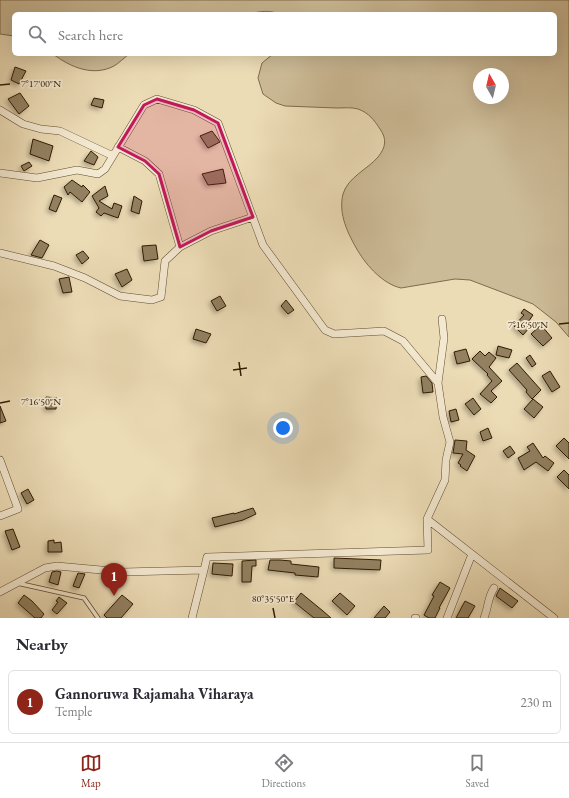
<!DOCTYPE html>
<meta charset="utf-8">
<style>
:root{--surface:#fff;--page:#f2f2f3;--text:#2b2b33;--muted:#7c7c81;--line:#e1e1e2;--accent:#8f2418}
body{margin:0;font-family:"EB Garamond",serif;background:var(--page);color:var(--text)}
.compass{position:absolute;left:473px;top:68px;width:36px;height:36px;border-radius:50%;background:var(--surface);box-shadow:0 4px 16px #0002;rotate:352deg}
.you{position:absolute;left:283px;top:428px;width:14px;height:14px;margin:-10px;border:3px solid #fff;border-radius:50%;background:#1a73e8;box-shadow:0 0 0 6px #1a73e833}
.badge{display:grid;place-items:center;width:26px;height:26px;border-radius:50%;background:var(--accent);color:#fff;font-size:13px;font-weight:700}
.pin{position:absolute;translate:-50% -33px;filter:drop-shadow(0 1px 2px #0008)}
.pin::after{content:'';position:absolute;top:21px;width:14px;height:12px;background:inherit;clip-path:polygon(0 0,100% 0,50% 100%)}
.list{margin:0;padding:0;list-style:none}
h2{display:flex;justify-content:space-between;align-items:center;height:52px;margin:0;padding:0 16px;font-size:17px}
h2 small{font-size:13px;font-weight:400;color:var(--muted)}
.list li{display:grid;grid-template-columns:26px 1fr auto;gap:12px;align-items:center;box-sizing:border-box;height:64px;margin:0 8px 8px;padding:0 8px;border:1px solid var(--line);border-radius:6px}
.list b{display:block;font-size:15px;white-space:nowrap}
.list p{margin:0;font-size:13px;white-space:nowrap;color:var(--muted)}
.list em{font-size:13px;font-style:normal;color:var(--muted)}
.icon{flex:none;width:22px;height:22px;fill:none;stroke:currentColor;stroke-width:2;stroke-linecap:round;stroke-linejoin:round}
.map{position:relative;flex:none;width:569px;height:618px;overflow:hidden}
.search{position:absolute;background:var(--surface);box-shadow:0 4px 16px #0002;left:12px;right:12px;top:12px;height:44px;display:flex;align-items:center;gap:10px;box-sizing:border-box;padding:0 14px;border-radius:6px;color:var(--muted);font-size:15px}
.sheet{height:124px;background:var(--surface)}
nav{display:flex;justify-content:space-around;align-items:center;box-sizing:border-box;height:56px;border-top:1px solid var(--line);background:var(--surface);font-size:11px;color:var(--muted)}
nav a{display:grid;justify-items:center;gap:2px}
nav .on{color:var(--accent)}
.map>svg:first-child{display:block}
</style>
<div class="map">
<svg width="569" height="618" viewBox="0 0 569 618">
<defs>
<filter id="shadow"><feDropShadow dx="-2.5" dy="2.5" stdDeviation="2" flood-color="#0004"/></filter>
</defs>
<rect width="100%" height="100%" fill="#ecdcb6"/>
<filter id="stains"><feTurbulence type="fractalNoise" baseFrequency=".005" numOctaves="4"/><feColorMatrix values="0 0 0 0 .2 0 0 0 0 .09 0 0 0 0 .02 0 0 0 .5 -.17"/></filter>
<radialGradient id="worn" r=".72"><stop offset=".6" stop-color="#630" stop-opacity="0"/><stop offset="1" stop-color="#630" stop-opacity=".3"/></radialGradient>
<!-- green -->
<path fill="#ccbb97" stroke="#7e6c4c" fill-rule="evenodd" d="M0,0H569V337L556,322L533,304L470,280L455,279L401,288C383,284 367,266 358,251C348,234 338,214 343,194C348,177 368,169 378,157C386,147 387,139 380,129C374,120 369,113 358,109C352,107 343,108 337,108C320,107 302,107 285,106L276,103L263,94L258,78L262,63L273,54H555V14H279C270,10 260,11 250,14H14V36L0,34ZM479,74H503V98H479Z
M53,54H129C124,58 119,63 114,66C93,77 70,67 53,54Z"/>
<!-- building -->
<path fill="#928060" stroke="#311c02" filter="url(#shadow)" d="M15,67L26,71L19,84L11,80Z
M20,93L29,106L19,114L8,99Z
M94,98L104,100L102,108L91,105Z
M212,131L218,139L220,142L208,148L200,136Z
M33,139L53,146L49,161L30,154Z
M91,151L98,157L94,165L84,161Z
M29,162L32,166L24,171L21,166Z
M223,169L226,183L208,185L202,174Z
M72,180L82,187L83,185L90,192L82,202L70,192L68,195L64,187Z
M105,186L108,196L99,201L112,209L114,203L122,206L118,218L104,213L101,216L96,212L99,208L92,196Z
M54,195L62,198L56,212L49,209Z
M134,196L142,201L139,214L131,211Z
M40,240L49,245L42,258L31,255Z
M156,245L158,259L144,261L142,246Z
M83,251L89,258L82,264L76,255Z
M127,269L132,280L122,287L115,274Z
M69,277L72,292L63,293L59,279Z
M220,296L226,306L217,311L211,301Z
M286,300L294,310L288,314L281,306Z
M524,309L533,315L526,325L529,328L523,335L514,326L524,315L521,313Z
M541,325L552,338L543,346L531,334Z
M196,329L211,334L206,343L193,339Z
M498,346L512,350L509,358L496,355Z
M466,349L470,361L457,364L454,352Z
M480,351L485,356L489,352L496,358L489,367L502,381L491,391L497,397L491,403L480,394L492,381L487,375L488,374L472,359Z
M530,355L536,364L532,367L526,358Z
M517,363L541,390L532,399L526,392L527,390L509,370Z
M550,371L560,387L552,392L542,376Z
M426,376L432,383L433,392L423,393L421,377Z
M46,397L57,398L56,409H46Z
M473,398L481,409L474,415L465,404Z
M533,399L543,407L534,418L524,409Z
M0,406L6,421L0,423Z
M456,409L459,420L451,422L449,411Z
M488,428L492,438L483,441L480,432Z
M564,438L569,443V459L556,446Z
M455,440L467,441L466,450L475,456L467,471L460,466L461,465L458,463L463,454L453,453Z
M533,443L543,458L545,456L554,463L548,471L536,462L524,470L518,458L530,451L527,447Z
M510,446L515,453L508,458L503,451Z
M564,470L569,475V489L557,477Z
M28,489L34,500L27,504L21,493Z
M253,508L256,514L243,520L215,527L212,518L234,513V514Z
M13,529L20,547L12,550L5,531Z
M54,540V543L61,542L62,552H48V541Z
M334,558L381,560L380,570L334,568Z
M256,560V566H252L251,582H242V561Z
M270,560H280L291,561V564L319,567L318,577L295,575V573L268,570Z
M213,563L233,564L232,576L212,574Z
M57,571L61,572L58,585L49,582L52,572Z
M78,573L85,574L79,588L73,586Z
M440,582L450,588L439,608H440L435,618H429L424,615L434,596L432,595Z
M500,588L518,601L512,608L496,596Z
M301,593L323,611L331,618H314L294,602Z
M340,593L355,606L347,615L332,601Z
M24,595L32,601L44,614L41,618H35L18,603Z
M122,595L133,604L121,618H107L104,615Z
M59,597L67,603L57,614L52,610L58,602L56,601Z
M465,601L475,606L468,618H456Z
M384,606L390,612L385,618H374Z"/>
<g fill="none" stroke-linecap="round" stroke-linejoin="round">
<defs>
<path id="lane" d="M17,583L84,598L98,618"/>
<path id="street" d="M0,110L23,124L41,129L60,131L113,156
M118,147L145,161L159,174L180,247
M0,173L37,178L77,170L98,174L105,169L144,105L157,99L194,110L218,123L263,245L325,330L334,334L384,331L403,341L438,383
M0,253L54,266L85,278L120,296L152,300L161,297L165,261L180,247L211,231L253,217
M0,460L18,509L0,516
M427,519L445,480L446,460L450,442L443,417L438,383L444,338L442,319
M0,592L45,568L57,566L123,572L204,570L207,557L428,550L427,519L554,618
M192,618L204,570
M415,618H416
M447,618L472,554
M484,618C489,606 487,599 494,588"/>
</defs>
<!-- lane casing -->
<use href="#lane" stroke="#604c2f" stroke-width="5"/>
<!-- street casing -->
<use href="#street" stroke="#604c2f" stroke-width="8"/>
<!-- lane -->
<use href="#lane" stroke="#f3e8d0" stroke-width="3.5"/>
<!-- street -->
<use href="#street" stroke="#f3e8d0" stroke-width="7"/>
</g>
<!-- marked area -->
<path fill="#c2185b" fill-opacity="0.2" stroke="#c2185b" stroke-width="3" stroke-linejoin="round" d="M157,99L194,110L218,123L253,217L211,231L180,247L159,174L145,161L118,147L144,105Z"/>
<!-- ticks -->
<path fill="none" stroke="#311c02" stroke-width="1.5" d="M0,85L10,84M559,324L569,323M239,362L241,376M233,370L247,368M0,403L10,401M273,608L275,618"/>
<g font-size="10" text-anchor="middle" fill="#311c02" stroke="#f3e8d0" stroke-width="3.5" stroke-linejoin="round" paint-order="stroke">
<text x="41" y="87">7°17'00"N</text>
<text x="528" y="328">7°16'50"N</text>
<text x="41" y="405">7°16'50"N</text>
<text x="273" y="602">80°35'50"E</text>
</g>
<rect width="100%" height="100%" filter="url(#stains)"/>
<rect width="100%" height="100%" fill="url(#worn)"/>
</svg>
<svg class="compass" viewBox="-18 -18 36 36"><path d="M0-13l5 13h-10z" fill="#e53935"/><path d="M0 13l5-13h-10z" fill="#7c7c81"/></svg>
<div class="you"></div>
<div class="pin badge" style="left:114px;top:596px">1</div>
<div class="search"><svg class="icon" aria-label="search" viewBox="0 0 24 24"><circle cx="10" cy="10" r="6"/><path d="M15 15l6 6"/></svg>Search here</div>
</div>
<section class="sheet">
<h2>Nearby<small></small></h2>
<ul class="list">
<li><span class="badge">1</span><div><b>Gannoruwa Rajamaha Viharaya</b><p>Temple</p></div><em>230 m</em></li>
</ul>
</section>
<nav>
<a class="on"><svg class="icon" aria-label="map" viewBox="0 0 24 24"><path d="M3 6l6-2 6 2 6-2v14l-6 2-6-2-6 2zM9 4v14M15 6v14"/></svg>Map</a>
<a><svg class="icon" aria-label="directions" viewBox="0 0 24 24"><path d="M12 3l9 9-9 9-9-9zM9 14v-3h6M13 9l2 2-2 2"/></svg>Directions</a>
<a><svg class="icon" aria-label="saved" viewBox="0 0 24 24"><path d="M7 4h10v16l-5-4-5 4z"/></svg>Saved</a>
</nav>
